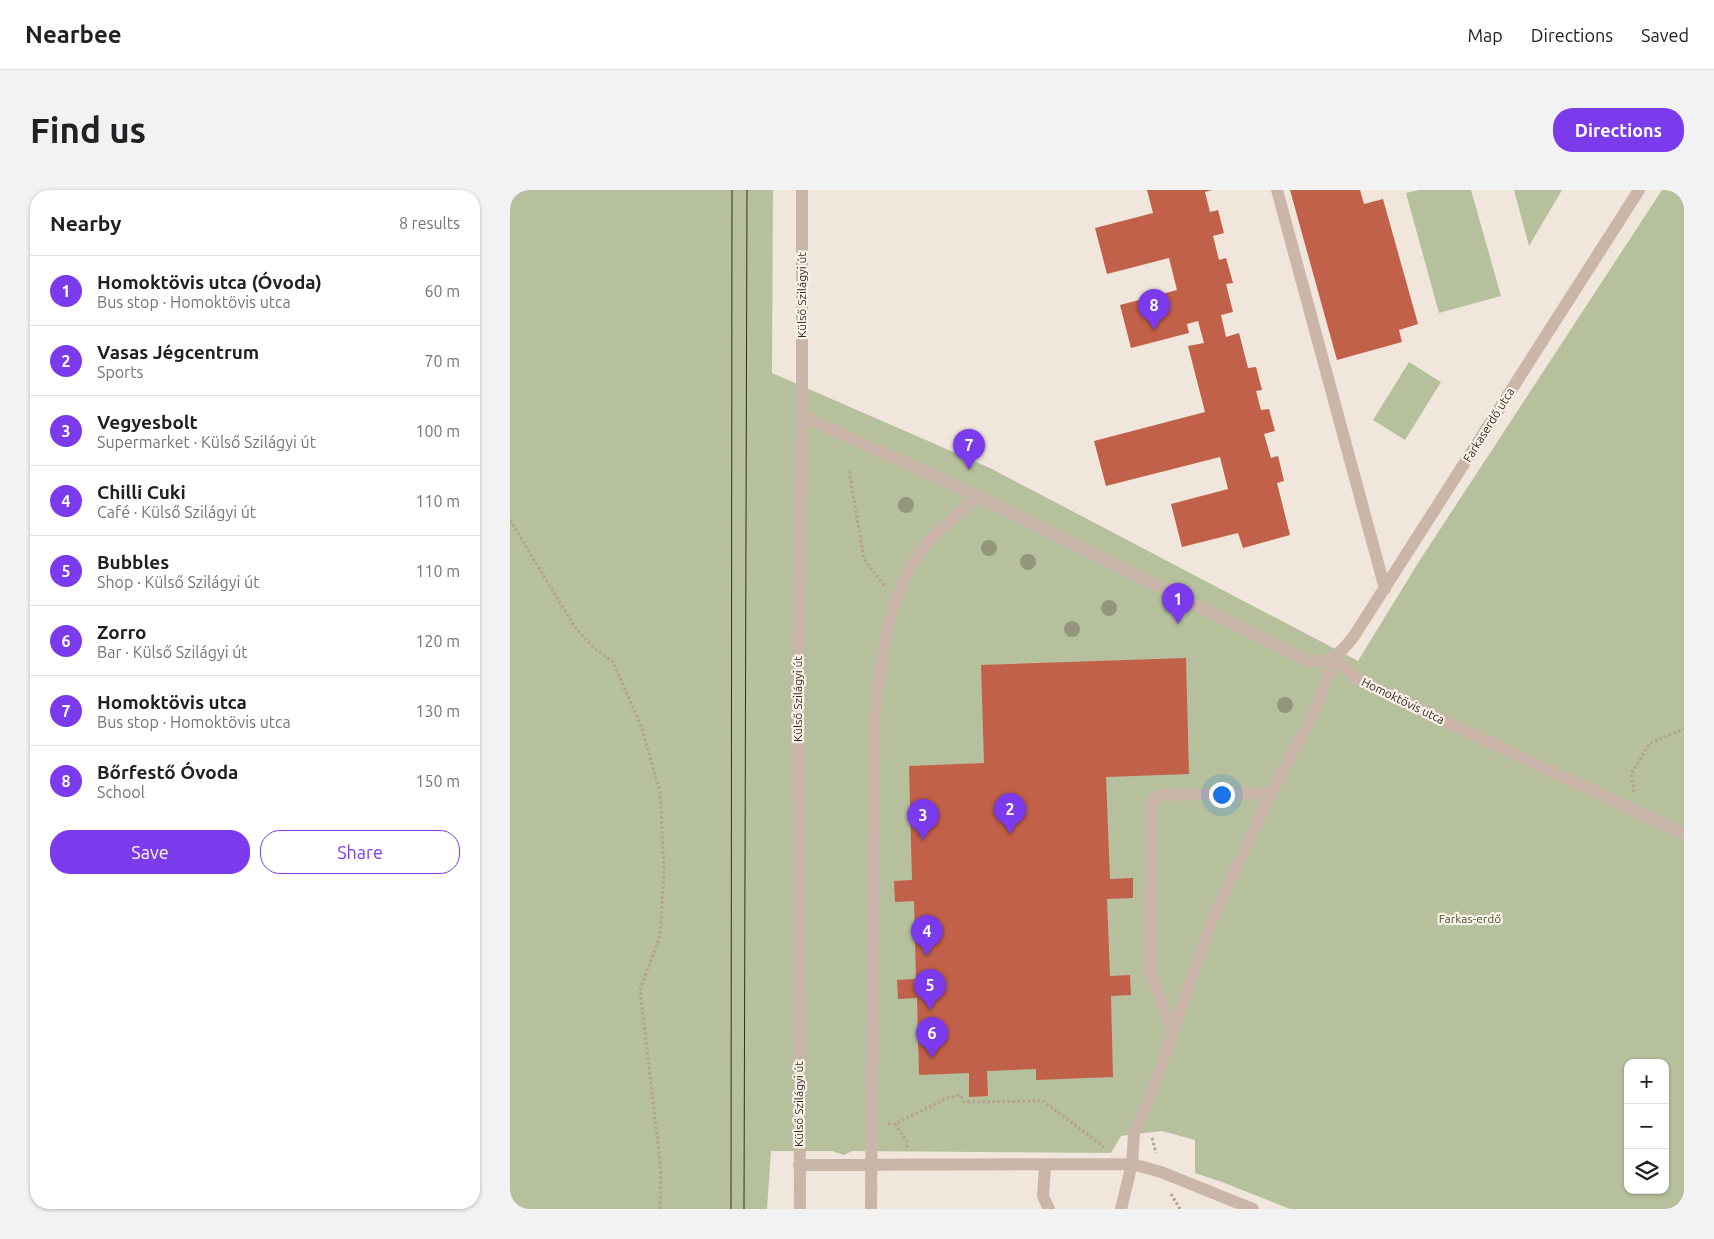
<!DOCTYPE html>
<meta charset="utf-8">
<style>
:root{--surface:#fff;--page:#f2f2f2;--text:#202124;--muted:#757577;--line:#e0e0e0;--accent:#7c3aed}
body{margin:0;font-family:Ubuntu,sans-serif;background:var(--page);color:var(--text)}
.controls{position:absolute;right:15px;bottom:15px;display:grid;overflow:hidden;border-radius:10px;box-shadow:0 1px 4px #0004}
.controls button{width:45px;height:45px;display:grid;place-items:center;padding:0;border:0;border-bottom:1px solid var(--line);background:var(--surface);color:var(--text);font:25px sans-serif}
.you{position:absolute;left:711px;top:604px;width:18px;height:18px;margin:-12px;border:4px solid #fff;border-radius:50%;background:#1a73e8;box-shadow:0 0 0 8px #1a73e833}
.badge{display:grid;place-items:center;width:32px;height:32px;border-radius:50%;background:var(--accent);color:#fff;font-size:16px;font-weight:700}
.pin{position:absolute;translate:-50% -41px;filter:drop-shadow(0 1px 2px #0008)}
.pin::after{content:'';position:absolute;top:26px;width:18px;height:15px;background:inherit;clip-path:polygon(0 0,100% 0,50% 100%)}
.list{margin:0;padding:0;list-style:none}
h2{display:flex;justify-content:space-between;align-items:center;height:65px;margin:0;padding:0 20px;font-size:21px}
h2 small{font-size:16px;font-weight:400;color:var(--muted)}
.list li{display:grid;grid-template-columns:32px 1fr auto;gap:15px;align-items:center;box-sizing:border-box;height:70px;padding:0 20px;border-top:1px solid var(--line)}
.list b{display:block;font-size:19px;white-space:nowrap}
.list p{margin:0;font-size:16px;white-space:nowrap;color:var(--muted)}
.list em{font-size:16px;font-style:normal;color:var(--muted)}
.actions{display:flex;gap:10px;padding:15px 20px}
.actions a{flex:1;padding:11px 0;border:1px solid var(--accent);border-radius:20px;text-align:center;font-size:18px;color:var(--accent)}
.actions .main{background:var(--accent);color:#fff}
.icon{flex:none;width:28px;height:28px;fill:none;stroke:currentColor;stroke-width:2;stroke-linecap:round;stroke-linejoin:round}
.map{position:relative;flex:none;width:1174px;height:1019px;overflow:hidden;border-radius:20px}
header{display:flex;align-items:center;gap:30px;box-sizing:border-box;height:70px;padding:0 25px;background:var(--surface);border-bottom:1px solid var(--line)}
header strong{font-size:24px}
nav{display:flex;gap:28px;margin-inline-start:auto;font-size:18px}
.intro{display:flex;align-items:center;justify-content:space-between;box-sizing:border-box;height:120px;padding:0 30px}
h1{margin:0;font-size:35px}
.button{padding:12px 22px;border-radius:20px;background:var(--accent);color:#fff;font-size:18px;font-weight:700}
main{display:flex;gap:30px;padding:0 30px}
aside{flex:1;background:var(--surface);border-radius:20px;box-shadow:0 1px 4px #0004}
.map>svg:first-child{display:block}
</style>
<header>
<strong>Nearbee</strong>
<nav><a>Map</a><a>Directions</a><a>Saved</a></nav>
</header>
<div class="intro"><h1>Find us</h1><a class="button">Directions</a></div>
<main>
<aside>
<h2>Nearby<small>8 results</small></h2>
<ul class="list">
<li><span class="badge">1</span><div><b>Homoktövis utca (Óvoda)</b><p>Bus stop · Homoktövis utca</p></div><em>60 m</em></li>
<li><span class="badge">2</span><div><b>Vasas Jégcentrum</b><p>Sports</p></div><em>70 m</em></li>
<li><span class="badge">3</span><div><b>Vegyesbolt</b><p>Supermarket · Külső Szilágyi út</p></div><em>100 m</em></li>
<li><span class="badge">4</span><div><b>Chilli Cuki</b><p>Café · Külső Szilágyi út</p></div><em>110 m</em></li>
<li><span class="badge">5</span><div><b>Bubbles</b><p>Shop · Külső Szilágyi út</p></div><em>110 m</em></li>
<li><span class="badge">6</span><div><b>Zorro</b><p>Bar · Külső Szilágyi út</p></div><em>120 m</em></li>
<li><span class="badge">7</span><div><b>Homoktövis utca</b><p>Bus stop · Homoktövis utca</p></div><em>130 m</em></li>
<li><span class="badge">8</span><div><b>Bőrfestő Óvoda</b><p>School</p></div><em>150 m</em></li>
</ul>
<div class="actions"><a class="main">Save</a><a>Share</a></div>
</aside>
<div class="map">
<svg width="1174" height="1019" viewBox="0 0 1174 1019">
<rect width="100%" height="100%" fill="#f1e6dc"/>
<!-- green -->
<path fill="#b6c09c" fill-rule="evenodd" d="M0,0H263L262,183L480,278L848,471L908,373L1152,0H1174V1019H780L712,992L685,983V950L652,941L611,946L601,963L342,961L334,965L322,961H261L257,1019H0ZM1118,873H1155V1000H1118Z
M909,0H961L991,106L929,123L896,3Z
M1004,0H1052L1019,56Z
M899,172L931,192L895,250L863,230Z"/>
<!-- building -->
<path fill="#c26149" d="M637,0H702L695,2L700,22L708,20L714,43L703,46L709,70L716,68L723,93L716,94L723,122L711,125L716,147L729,143L738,178L746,177L752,200L746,201L751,220L759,219L765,241L754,244L761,268L768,266L774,291L767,293L780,345L733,358L728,343L672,357L661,314L718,299L710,267L596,296L584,251L695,222L678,156L694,153L688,131L677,134L679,143L621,158L610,115L667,100L659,68L597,84L585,38L643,23Z
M780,0H850L854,14L873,9L908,134L889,140L892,152L827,170Z
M676,468L679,584L596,587L600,689L623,688V708L597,709L600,786L620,785L621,805L601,806L603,887L526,890V879L477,881L478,906L459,907V883L409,885L407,808L388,809L387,790L406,789L404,711L385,712L384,691L402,690L399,576L474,573L471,475Z"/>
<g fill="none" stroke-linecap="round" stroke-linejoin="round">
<!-- path -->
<path stroke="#b5a093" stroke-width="3" stroke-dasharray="2.5 2.5" stroke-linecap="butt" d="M339,281L354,369L374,395
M0,330L64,436L84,458L103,472L131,536L150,602L154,681L150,746L130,800L151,980L150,1019
M1124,602L1121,584L1140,553L1174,539
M378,934H385L437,908L450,905L454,912L533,911L594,957
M385,934L397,952V960
M642,948L646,963
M661,1004L670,1019"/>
<!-- minor -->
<path stroke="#c9b6a8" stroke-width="12" d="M767,0L875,399
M292,226L468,306L799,471C821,474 831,463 844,446L1129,0
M825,468L846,488L871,501L1174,644
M662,840L640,781L641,612L650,605L761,603
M289,975L622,974L651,982L743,1019
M535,975L533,1006L539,1019
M290,1019L288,471L292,226V0
M361,1019L365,522C372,464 378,396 420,350C435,334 452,321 468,306
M611,1019L622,974L624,944L645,893L702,730L761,603L804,522L825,468"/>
<!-- tram -->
<path stroke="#362c28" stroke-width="1" d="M221,1019L222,0
M234,1019L237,0"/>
</g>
<!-- trees -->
<g fill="#94967c">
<circle cx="396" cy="315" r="8"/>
<circle cx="479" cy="358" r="8"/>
<circle cx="518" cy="372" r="8"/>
<circle cx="599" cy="418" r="8"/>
<circle cx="562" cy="439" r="8"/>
<circle cx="775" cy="515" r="8"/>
</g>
<g text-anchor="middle" stroke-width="4.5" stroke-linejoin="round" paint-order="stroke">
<!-- street labels -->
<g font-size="12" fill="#362c28" stroke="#f9f1e8">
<text transform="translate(292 105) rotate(-90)" y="4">Külső Szilágyi út</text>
<text transform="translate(979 235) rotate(-58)" y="4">Farkaserdő utca</text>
<text transform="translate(288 509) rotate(-90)" y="4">Külső Szilágyi út</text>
<text transform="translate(893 511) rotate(26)" y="4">Homoktövis utca</text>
<text transform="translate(289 914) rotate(-90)" y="4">Külső Szilágyi út</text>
</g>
<!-- park labels -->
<g font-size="12" fill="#47542d" stroke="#f9f1e8">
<text x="960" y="733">Farkas-erdő</text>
</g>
</g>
</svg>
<div class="controls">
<button>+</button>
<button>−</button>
<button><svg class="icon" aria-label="layers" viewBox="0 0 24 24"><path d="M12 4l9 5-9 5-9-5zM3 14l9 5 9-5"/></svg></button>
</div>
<div class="you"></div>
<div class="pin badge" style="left:668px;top:434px">1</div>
<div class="pin badge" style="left:500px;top:644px">2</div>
<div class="pin badge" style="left:413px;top:650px">3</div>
<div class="pin badge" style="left:417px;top:766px">4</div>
<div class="pin badge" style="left:420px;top:820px">5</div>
<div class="pin badge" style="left:422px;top:868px">6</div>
<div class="pin badge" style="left:459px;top:280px">7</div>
<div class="pin badge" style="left:644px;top:140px">8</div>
</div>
</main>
